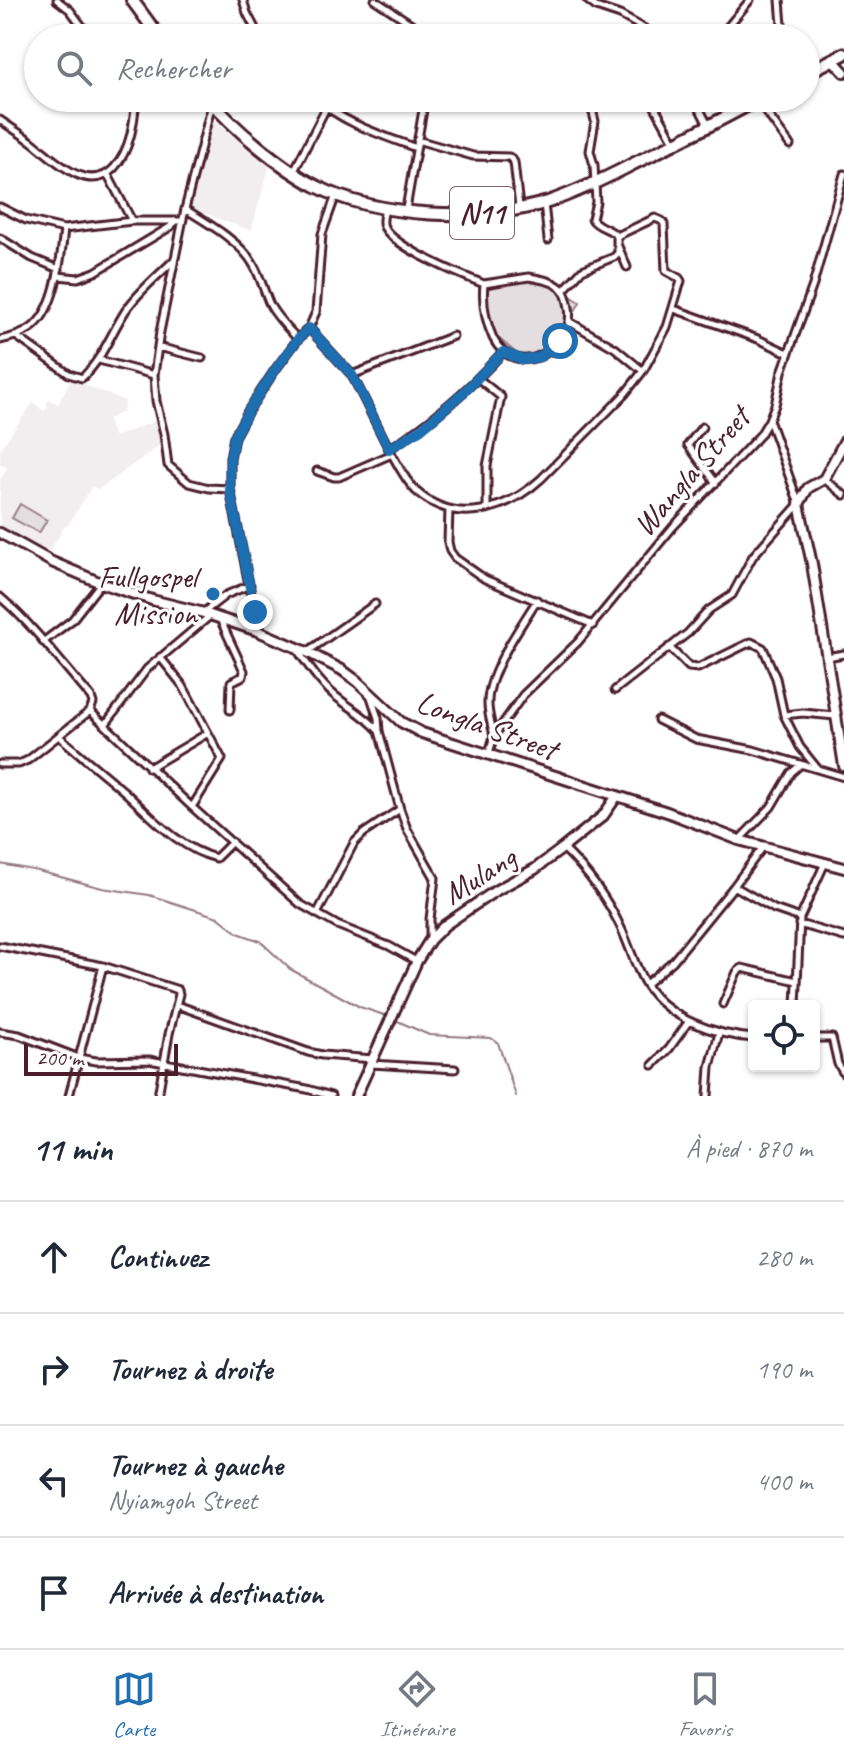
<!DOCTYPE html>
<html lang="fr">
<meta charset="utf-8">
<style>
:root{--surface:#fff;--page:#f2f2f3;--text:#1f2937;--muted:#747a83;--line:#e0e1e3;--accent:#1f6fb2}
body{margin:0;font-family:Caveat,sans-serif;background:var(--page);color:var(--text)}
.controls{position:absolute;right:24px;bottom:24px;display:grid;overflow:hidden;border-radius:8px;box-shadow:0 2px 6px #0004}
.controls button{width:72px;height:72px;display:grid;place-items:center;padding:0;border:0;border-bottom:2px solid var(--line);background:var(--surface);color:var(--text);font:40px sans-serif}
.scale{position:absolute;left:24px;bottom:20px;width:154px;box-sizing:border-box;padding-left:8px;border:4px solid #4a1f2b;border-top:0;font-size:22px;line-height:28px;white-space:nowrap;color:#4a1f2b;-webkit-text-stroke:6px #fff;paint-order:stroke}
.stop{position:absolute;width:24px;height:24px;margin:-18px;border:6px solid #1f6fb2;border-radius:50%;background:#fff}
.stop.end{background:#1f6fb2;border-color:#fff;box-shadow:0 2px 8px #0008}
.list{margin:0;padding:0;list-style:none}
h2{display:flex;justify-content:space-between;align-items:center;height:104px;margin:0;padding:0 32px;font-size:34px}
h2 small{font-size:26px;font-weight:400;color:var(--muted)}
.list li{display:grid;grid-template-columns:52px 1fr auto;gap:24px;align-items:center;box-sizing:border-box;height:112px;padding:0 32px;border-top:2px solid var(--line)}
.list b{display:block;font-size:30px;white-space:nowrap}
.list p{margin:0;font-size:26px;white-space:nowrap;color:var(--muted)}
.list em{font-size:26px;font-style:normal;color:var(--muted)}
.icon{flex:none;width:44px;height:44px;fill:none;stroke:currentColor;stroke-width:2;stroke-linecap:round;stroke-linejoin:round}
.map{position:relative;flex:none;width:844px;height:1096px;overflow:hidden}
.search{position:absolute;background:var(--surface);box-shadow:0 2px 6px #0004;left:24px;right:24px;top:24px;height:88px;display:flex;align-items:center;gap:20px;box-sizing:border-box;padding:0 28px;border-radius:44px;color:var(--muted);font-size:30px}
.sheet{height:552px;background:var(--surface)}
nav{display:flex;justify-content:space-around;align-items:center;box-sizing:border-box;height:112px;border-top:2px solid var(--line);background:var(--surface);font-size:22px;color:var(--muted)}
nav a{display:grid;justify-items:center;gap:4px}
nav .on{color:var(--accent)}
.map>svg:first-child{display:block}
</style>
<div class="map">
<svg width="844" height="1096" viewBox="0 0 844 1096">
<rect width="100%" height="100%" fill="#fff"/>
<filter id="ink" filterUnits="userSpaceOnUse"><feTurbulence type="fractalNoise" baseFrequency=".0125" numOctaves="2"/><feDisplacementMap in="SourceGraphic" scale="16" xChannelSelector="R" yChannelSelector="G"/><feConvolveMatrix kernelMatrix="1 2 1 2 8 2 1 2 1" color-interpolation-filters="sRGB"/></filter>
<g filter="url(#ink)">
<!-- built -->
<path fill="#f2eeef" d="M211,119L270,165L251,231L188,207Z
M71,379L125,401L123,412L107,419L114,437L158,420L161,438L164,442L98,490L92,486L68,525L65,526L47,555L0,526V479L7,468L0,463V449L33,403L44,411L48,407L46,403L49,400L58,404Z"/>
<!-- green -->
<path fill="#e5dee0" stroke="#987e86" stroke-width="2" d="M530,278L550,283L580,302L558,341L523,359L490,331L484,289Z
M20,504L47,520L39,533L12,518Z"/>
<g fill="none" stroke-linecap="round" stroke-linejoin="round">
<!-- stream -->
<path stroke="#91787e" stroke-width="2" d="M0,864L38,871L102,888L149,895L218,917L238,933L260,941L290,969L360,1007L387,1016
M393,1019L429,1035L491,1038L498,1043L516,1096"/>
<defs>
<path id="street" d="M57,0L70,10L91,38
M243,0L247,13L260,38
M375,0L433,38
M587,0L596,7L620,15L661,38
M780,0L783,38
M721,35L750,0
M689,38L709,33L735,38
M806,60L817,66
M316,98C342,123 382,135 416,148
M578,98L589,106L593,113L595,121L590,151L594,165L596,202L592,219C598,228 610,228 617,236V244L627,267
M650,98L675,143
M694,98L708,125
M758,101L790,145
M212,104L185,209L160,332L154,375L156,401L164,434L168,465L189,483L209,488L230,489
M0,120C10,127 21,134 31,141C53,158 88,196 114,168C131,150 134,121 136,98
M417,140L473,156L509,157L514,162L519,207
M294,171L331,98
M108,175L132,221
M544,203L548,240
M0,207L26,220L64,229L132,221H182
M185,209C206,222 241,242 253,264C261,277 264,292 270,305C277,318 288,329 298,339
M385,209C384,215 381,221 384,227C395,248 461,275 484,284
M406,209L424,104
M0,238L32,258L59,269
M58,276L78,278L95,272L170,227L175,221
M529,277C540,279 555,281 563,290C566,294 568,302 569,308C576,350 515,382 493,338C485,320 482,303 484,284Z
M563,291L582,270L614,257L618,253V249
M674,309L758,339L788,353
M570,322L615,348L643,371
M309,328L352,375L389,449C434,420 467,391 503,352
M16,336L69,374L82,378C102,360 111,333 126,310C139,291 158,276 174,260
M0,340C10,338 21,335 30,329C56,312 61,258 64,229
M158,347L202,358
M99,360L154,375
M352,375L453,336
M479,379L501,397L487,466V509
M702,427L688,445L716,483
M389,449C397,463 404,479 416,491C455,526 506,511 541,479L624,395L643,371L667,327L681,281L679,278L666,271L664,224L662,221L655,218L617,236
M317,471L334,477H339L392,454
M824,479L844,495
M449,509L448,542L450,551L455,558L485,579L593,625
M0,597C34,626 62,664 91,697L93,703L90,711L28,760L19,764H0
M204,612L226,595L250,585
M220,619L244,671L243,676L231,682L230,710
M258,630L230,489V458L234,437L248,411L275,370L298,339L309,328L316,312L322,234L336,195
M43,642L72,620L101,583
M669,647L689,667L698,668L751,642L763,648L776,678L784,715L800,747L817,768
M296,648C307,664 318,681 333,694C348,707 365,715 378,730
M307,652L375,604
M160,657L183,686L222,759L192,807L300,904L337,925L389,946L416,961
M826,657L844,654
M615,690L688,633L709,610L732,595L753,556L799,504L769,420
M371,697L378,718L379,731L400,809L407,829L435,878L430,919V938
M90,711L192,807
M784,715L803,713L835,716
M658,720L696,739L753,750L844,777
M105,725L147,669L211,615
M59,736C81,756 104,774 126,793C153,818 180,849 216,858L232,842
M494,736C492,726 488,715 488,704C487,673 521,626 537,600
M489,753L494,736L523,695L578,642L673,527L760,435L769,420L775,405L782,372L813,285L844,174
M149,768L208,733
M739,840L771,807L791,773L800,765
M763,847L734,886L774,909L800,918
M563,848C587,871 607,898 621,928C630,947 635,967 646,985C668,1019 715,1035 754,1038
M317,914L354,843L364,833L400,809
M799,924L844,937
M0,946L103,966L178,990L179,994L169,1034L158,1096
M646,984L673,961L734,886
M723,1004L737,972L742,968L797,981
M177,1005L308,1052L322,1055L373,1059
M796,1006L800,918L825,863
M0,1032L19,1035L79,1058L96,1061L149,1060L307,1089L331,1096
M814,1038H832L838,1064L844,1074
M371,1064L455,1069
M653,1065L669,1049L689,1021
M69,1096L103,966
M708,1096L710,1067L719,1033"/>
<path id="secondary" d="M832,59L844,72
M844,442L824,479L808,488L799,504L812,564L844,766
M0,533L52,562L101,583L152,600L204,613L258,631L307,652L342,670L357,681L401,722L422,733L667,812L739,840L844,868
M356,1096L417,961L430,940L445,925L495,891L535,869L563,848L603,816L617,796"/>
<path id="highway" d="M132,0L160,38
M806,73L844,54
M208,98C233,128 281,168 316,186C378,218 481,222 548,202C577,192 604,179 631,165C675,143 718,122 761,98"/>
</defs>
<!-- street casing -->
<use href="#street" stroke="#4a1f2b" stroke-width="11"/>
<!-- secondary casing -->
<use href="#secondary" stroke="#4a1f2b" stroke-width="14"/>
<!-- highway casing -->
<use href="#highway" stroke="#4a1f2b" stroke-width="16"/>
<!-- street -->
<use href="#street" stroke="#fff" stroke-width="5"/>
<!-- secondary -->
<use href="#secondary" stroke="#fff" stroke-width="8"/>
<!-- highway -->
<use href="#highway" stroke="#fff" stroke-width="10"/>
</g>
</g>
<g fill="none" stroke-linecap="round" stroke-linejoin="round" filter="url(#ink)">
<!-- route -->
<path stroke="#1f6fb2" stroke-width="10" d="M255,612L230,489V458L234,437L248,411L275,370L298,339L309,328L352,375L389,449L421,429L464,392L503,352L523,360L540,357L560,341"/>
</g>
<!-- markers -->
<circle fill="#1f6fb2" stroke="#fff" stroke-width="3" cx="213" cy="594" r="8"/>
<g text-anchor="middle" stroke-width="6" stroke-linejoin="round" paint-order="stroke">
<!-- shield labels -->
<rect fill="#fff" stroke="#80626b" stroke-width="2" x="450" y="187" width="64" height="52" rx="6"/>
<g font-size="30" font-weight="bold" fill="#4a1f2b">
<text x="482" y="223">N11</text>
</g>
<!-- street labels -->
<g font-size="32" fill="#4a1f2b" stroke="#fff">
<text transform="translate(691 471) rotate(-49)" y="11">Wangla Street</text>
<text transform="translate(487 725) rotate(20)" y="11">Longla Street</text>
<text transform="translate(479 875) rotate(-32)" y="11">Mulang</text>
</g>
<!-- poi labels -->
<g font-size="32" fill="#4a1f2b" stroke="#fff" text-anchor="end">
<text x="197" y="587">Fullgospel<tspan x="197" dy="37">Mission</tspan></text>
</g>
</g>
</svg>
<div class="controls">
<button><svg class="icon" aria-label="locate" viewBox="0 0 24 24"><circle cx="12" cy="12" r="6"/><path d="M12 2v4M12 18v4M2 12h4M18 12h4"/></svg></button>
</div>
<div class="scale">200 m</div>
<div class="stop" style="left:560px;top:341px"></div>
<div class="stop end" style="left:255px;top:612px"></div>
<div class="search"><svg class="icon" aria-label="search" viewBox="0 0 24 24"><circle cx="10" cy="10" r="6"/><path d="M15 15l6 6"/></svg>Rechercher</div>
</div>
<section class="sheet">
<h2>11 min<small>À pied · 870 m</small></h2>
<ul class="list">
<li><svg class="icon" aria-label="ahead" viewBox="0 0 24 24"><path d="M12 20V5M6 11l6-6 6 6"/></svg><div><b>Continuez</b></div><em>280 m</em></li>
<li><svg class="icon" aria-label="right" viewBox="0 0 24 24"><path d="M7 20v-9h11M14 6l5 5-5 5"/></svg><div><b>Tournez à droite</b></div><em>190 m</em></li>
<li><svg class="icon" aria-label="left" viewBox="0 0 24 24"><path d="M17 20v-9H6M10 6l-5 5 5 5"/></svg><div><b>Tournez à gauche</b><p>Nyiamgoh Street</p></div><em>400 m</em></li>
<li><svg class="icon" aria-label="arrive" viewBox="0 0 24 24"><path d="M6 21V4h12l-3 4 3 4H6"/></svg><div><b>Arrivée à destination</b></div></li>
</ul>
</section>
<nav>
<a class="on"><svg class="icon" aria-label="map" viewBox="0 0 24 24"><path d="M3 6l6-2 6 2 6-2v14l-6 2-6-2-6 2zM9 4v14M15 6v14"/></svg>Carte</a>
<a><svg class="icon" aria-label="directions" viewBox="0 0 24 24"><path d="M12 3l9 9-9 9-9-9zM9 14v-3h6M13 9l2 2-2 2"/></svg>Itinéraire</a>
<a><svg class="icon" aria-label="saved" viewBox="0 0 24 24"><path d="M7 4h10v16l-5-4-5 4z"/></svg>Favoris</a>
</nav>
